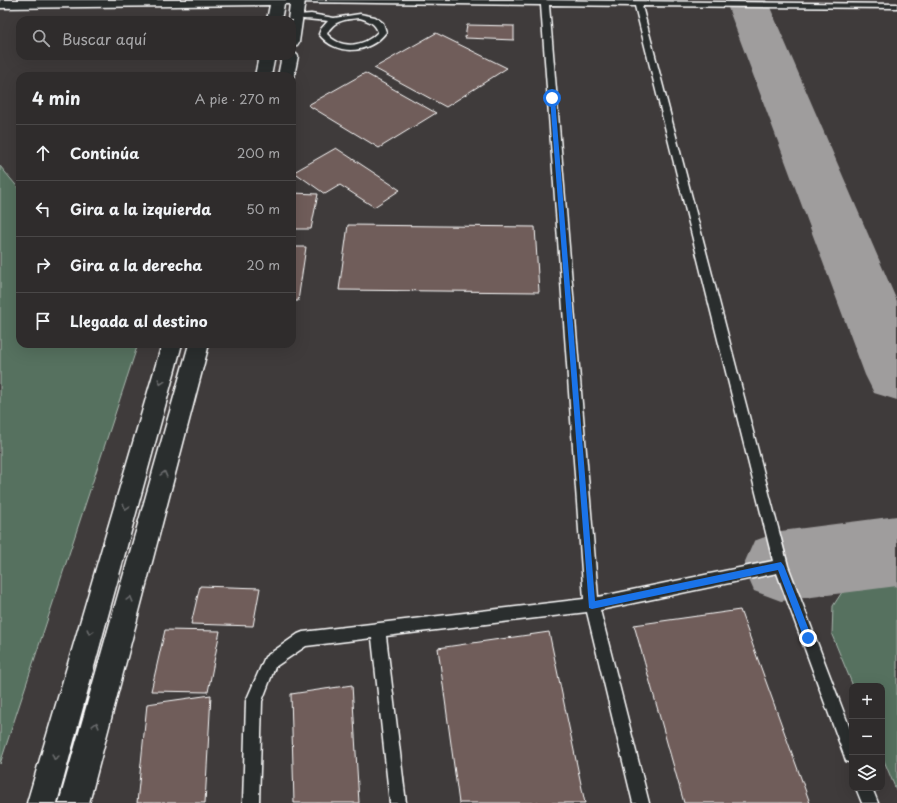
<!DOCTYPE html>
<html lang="es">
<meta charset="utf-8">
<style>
:root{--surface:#2f2c2c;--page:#3b3838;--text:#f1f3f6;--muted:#a7a7a9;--line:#4a4848}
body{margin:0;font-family:"Playpen Sans",sans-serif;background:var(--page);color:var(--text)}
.controls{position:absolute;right:12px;bottom:12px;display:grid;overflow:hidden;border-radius:8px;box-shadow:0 4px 16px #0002}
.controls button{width:36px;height:36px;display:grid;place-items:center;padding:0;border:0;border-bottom:1px solid var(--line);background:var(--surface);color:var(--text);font:20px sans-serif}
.stop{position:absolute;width:12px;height:12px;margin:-9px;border:3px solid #1a73e8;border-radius:50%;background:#fff}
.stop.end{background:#1a73e8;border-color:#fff;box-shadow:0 1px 4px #0008}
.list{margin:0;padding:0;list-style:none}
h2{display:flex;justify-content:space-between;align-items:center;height:52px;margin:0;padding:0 16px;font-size:17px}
h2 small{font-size:13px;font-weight:400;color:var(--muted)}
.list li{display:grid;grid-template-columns:26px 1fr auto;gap:12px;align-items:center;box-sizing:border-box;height:56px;padding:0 16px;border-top:1px solid var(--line)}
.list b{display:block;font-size:15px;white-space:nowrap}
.list em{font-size:13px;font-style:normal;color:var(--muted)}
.icon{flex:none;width:22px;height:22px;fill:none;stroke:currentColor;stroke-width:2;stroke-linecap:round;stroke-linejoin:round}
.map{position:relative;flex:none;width:897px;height:803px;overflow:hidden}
.search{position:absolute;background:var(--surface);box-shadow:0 4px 16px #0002;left:16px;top:16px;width:280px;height:44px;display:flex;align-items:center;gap:10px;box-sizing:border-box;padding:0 14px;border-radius:12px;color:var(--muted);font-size:15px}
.panel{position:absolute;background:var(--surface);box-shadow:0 4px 16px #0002;left:16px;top:72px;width:280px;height:276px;border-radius:12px}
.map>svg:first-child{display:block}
</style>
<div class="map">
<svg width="897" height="803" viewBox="0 0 897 803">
<rect width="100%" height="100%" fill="#3f3b3b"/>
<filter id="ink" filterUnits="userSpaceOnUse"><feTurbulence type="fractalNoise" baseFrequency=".025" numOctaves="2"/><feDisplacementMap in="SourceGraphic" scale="8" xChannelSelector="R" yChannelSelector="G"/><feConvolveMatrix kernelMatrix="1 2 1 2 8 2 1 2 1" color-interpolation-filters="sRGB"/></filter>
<g filter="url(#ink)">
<!-- green -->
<path fill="#56715f" stroke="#aab8af" d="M0,166L20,190V344H138L0,764Z
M897,565V792L882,756V686H853L832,635L833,606L855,572Z"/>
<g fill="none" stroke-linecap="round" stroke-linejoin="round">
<!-- taxiway -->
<path fill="#9f9d9d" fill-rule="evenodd" d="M730,0H766L769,5L897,301V400L874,393L865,375L727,5Z
M897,516V586L781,601L754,591L743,566L754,541L781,531Z"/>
</g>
<!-- building -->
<path fill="#705d5a" stroke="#fff" d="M467,25L514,26V40L465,38Z
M436,33L507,68L446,107L374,68Z
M365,73L436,113L379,148L308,105Z
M336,148L400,190L374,207L340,185L325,194L294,172Z
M292,193L318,194L311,229H292Z
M348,225L535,227L539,292L339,290Z
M292,247H306L298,301H292Z
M200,586L260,588L253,626L191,624Z
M740,610L810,803H684L634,625Z
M165,630L220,631L208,692L151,691Z
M549,632L585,803H459L438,648Z
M352,685L359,803H294L291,694Z
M211,695L205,803H137L147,704Z"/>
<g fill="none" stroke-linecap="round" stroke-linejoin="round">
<defs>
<path id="service" d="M294,0H526L897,4V8L642,6L788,566L852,734V763L846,761L844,755L777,573L600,610L649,803H633L587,612L386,636L406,803H390L372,638L306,646L275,667L262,701L259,803H243L246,701L265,657L298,634L303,632L584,599L541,5L298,2ZM549,5L635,6L773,561L598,597Z
M311,14L334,18L360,14L375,17L383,23L386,32C370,54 336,57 319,34L321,29L328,21C321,20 296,19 293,17L297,15ZM360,18C369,21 375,23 378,32C364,47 341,50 327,34C333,20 347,19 360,18Z
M856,788H872L878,803H862Z"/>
<path id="minor" d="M0,0H305L299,42L297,45L292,46V20H288L290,4H284L281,20H267L270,5L0,8Z
M292,52L295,53L298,56L294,76L292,78V76H278L282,56H292Z
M259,56H275L271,76H255Z
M162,344H182L57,803H27Z
M189,344H209L89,803H59Z"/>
</defs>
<!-- service casing -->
<use href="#service" stroke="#fff" stroke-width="3"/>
<!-- minor casing -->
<use href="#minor" stroke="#fff" stroke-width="3"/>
<!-- service -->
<use href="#service" fill="#2a2d2e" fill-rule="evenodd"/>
<!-- minor -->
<use href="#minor" fill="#2a2d2e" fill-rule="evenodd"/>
</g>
<!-- one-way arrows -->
<defs><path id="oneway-chevron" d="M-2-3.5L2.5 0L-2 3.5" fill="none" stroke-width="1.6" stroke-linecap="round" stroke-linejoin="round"/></defs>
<g stroke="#6a6c6d">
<use href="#oneway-chevron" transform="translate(161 382) rotate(106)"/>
<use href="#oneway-chevron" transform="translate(164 474) rotate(-75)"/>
<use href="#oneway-chevron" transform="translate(126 507) rotate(106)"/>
<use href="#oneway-chevron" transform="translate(130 599) rotate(-75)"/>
<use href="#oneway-chevron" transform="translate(90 632) rotate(106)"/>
<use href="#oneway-chevron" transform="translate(96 725) rotate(-75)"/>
<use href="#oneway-chevron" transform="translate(55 757) rotate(106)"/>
</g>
</g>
<!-- route -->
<path fill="#1a73e8" d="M552,96L555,98L595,601L781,562L784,566L812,638L811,641H805L778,570L592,609L589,608L550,98Z"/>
</svg>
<div class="controls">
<button>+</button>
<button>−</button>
<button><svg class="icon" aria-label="layers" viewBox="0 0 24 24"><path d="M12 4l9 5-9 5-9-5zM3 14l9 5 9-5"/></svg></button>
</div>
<div class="stop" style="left:552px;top:98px"></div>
<div class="stop end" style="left:808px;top:638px"></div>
<div class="search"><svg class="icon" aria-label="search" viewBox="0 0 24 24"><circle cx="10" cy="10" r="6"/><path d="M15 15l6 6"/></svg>Buscar aquí</div>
<section class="panel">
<h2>4 min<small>A pie · 270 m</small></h2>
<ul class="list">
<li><svg class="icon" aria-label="ahead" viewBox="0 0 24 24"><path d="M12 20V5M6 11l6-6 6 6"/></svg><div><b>Continúa</b></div><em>200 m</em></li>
<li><svg class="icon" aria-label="left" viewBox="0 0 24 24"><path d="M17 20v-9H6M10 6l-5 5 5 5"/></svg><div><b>Gira a la izquierda</b></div><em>50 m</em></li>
<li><svg class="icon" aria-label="right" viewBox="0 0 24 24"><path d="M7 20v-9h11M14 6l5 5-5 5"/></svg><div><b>Gira a la derecha</b></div><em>20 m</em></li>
<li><svg class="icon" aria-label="arrive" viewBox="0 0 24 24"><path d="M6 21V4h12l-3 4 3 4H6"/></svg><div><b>Llegada al destino</b></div></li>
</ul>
</section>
</div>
